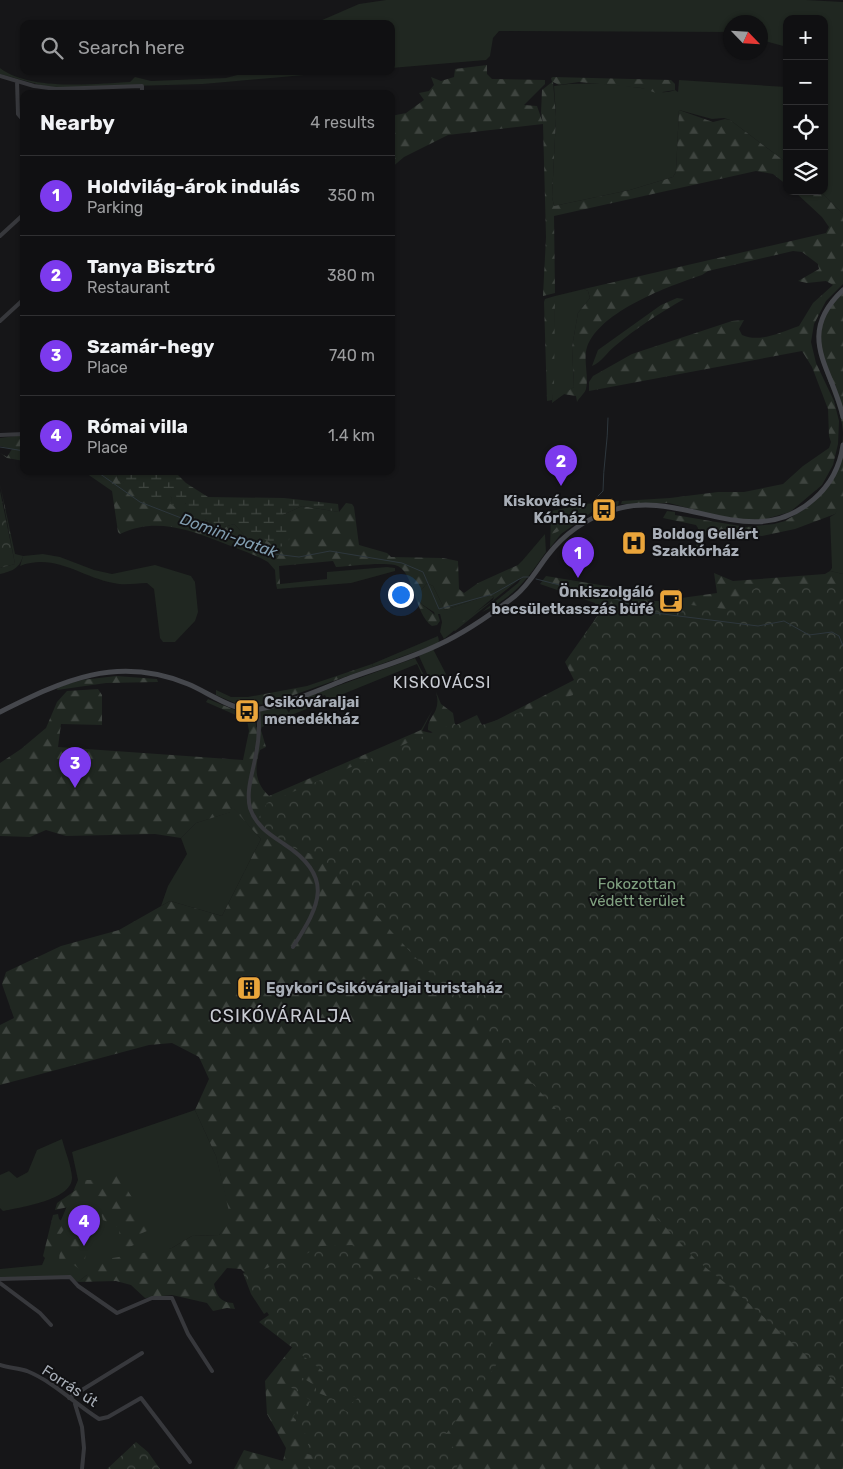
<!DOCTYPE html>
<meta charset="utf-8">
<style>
:root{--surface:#101012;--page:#1e1e20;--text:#f1f3f6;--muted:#9c9d9f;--line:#303032;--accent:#7c3aed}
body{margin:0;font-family:Rubik,sans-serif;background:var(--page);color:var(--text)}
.controls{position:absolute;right:15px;top:15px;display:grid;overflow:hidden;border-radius:10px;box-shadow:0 1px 4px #0004}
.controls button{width:45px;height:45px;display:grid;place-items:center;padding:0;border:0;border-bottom:1px solid var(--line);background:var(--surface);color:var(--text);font:25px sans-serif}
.compass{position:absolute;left:723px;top:15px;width:45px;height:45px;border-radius:50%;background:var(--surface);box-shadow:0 1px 4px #0004;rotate:115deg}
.you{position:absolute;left:400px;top:594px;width:18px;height:18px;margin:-12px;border:4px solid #fff;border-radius:50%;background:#1a73e8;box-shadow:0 0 0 8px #1a73e833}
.badge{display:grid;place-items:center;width:32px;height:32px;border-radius:50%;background:var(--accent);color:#fff;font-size:16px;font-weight:700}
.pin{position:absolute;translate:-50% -41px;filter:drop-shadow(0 1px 2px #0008)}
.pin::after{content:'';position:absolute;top:26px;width:18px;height:15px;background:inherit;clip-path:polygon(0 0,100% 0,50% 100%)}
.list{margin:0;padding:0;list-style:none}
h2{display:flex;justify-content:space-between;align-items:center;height:65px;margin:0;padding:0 20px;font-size:21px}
h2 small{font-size:16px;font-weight:400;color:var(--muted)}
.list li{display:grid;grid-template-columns:32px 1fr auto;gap:15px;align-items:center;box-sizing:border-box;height:80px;padding:0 20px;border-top:1px solid var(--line)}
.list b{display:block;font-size:19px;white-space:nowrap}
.list p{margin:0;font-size:16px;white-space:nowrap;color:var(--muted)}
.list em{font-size:16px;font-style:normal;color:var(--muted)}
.icon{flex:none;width:28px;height:28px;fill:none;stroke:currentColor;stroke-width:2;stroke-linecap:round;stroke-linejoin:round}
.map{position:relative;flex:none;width:843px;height:1469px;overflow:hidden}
.search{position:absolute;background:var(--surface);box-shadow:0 1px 4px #0004;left:20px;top:20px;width:375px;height:55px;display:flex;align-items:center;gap:12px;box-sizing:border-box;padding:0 18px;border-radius:10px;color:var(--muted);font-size:19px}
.panel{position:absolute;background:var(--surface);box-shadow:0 1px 4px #0004;left:20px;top:90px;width:375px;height:385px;border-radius:10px}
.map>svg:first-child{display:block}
</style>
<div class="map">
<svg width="843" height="1469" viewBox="0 0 843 1469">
<defs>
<pattern id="forest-firs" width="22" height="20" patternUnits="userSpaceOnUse" patternTransform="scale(1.25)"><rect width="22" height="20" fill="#202721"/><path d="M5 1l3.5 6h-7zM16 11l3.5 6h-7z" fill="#3e443f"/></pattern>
<pattern id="wetland-marsh" width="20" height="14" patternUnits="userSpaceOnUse" patternTransform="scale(1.25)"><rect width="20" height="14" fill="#202721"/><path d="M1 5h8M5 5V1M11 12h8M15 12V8" fill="none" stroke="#3e443f"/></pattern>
<pattern id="park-crowns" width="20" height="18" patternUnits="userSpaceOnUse" patternTransform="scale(1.25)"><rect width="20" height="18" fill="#202721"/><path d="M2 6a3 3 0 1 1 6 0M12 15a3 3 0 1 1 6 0" fill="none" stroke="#3e443f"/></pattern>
</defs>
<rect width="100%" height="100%" fill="#161618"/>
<!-- green -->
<path fill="#202721" d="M386,0H806L843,2V214L820,191H824V19H787V47L761,40L760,22H730V32L499,31L493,38L490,56L486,60L391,68V24H313L359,4Z
M0,68C30,91 93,84 130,82L135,77L151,81L226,78L241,74L242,71H349L203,84L60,88L44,86L0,74Z
M679,80L787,87V163L730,120L724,118L712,119L679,110L676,172L673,177L630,190L554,206L552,197L556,117L554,86C578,81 616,84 641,88C654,90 662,95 675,90L678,92Z
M584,289L588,291L590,298L578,313L572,347L574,387L552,403L555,296Z
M619,501L618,506L596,509L561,534L550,548L551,511L575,506L554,533L585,508L584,504Z
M841,501H843V574L830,571L832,568L830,517L835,514Z
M545,534L546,552C526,581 514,597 482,612L518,583L522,577V561Z
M43,554L60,557L94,570L112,574L155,565L191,576L195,582L198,612L195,621L175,642H163L160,638L154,589L147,583C138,583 128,585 119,584C84,580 57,552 20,566L23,556Z
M387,567L395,568V571L351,583L277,589L276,584H280L327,579V572Z
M427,583L433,586L445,610L489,595L494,597L444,639L440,632L442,622L440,614H438L440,621L437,625L434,612C418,602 412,600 427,583Z
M438,636L439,641L437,644L373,667L372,664Z
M433,649L446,674L444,676L447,682L434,689L419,656Z
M415,658L427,681L426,684L417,664L262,727L261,730L259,729V712L261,711L284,705L289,713L290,710L326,697L325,695L296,706H290V703Z
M232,806L261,839L222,916L170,901L161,906L168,886L187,854L181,838L196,823L230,812Z
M195,1110L216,1156L232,1220L219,1235L192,1236L172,1248L87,1275L78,1282L70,1277L0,1278V1269L42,1265L78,1180L72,1152Z
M62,1139C65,1151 71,1165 72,1177C73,1200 20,1207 3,1211L0,1208V1175L9,1171L17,1178L28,1172L37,1150Z"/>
<!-- forest -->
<path fill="url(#forest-firs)" d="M487,65V74L492,79L545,80V84L524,105L537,106L543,123L541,113L542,90L552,82L551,78L553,77L671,80L675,84V90L656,93L642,88L579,82L559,85L553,82L556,117L552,197L554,206L630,190L673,177L676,172L679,110L713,122L725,119L730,120L787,163V185L773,174L756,171L554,216L555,293L543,296L546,237L543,124L448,135L404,157L391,168V116L406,113L424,100L419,93L429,91L434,85L431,77L441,81L454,77L455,69Z
M794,191H820L843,214V284L826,301L814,324L811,342L816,363L834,401L839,421L838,444L833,465L822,485L790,512L755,522L714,515L669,503L621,504L622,501L670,498L718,492H744L783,484L803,466L829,448L831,442L829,436L828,409L812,367L802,351L589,391V382L593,376L632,354L732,321L744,320L739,329L742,335C760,343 781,332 799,326L813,303L833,285L826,281L807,283L798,281L819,269L818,264L802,252L793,251L708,271L702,275C669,286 600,311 587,347C583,360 589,376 586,389C585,393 579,398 577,402L576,396L563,394L574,387L572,347L578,313L590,298L588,291L584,289L826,233L829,227L822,217Z
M843,292V432C840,391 805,355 826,313C830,306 838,299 843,292Z
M555,296L554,387L552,400L547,401L544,302L545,299Z
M677,298L684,299C660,313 636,328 615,346C607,352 602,362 592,366L598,350L661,305Z
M843,435V501L835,514L795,529L762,536L708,530L701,547L696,548L698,528L696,525L663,518L667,511L675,512V515L746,527L774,524L785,521L808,507L829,483L842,449Z
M16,436H24V461L7,458L0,453L7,457L12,449L0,446V438Z
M83,471H117L118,480L133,486L168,493L172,498L171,504L178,508L186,503L205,519L221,528L234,524L250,541L283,515L302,506L339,512L346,503L352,504L354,507L359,545L387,553L391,557L443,558L458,561L459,589L464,593L478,583L518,565L522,561V577L455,631L452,629L493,600L494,597L489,595L445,610L433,586L427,583C407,606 428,603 439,620L437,625L432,626C414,614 414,569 395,565C379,562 352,566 336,567L333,561L279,566L280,584H276L275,570L268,562C252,553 235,548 218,541C185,528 153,518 120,534L118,532L112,491Z
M0,484L15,554L23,556C19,569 12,571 0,574V568L15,564Z
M584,504L585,508C577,519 564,531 551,534L575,506Z
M830,571L843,574V1469H234L244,1450L283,1461L286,1448L267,1414L265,1381L294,1345L245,1273L241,1269L227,1268L214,1284C217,1296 220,1302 233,1303L235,1309L227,1308L213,1311L207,1303L172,1295L145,1298L131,1285L116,1281L78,1282L87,1275L95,1261L172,1248L192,1236L219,1235L231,1220L216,1156L195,1110L209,1079L199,1057L172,1043L149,1045L0,1085V1025L14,1018L2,984L6,972L61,946L119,930L170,901L222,916L261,839L232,807L231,812L196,823L181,838L155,834L66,836L46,830L30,837L0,836V763L21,749L46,728L57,702L67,691L98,689L102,695V725L61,724L58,747L243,760L249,731L247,720L206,702L208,699L242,713L255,714L256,727L261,730L266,747L260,750C254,768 255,783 269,796L421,730L433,709L422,731L436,734L428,730C427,715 442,714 436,692L441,704L453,713L456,731L461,733L493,722L574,680L565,662L598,615L595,603L540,584L546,576L642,592L653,602L717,593L714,573L733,581L825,574Z
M372,664L373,667L268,704L242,706L216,695V690L231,697H248L307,686Z
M116,676L157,679L158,682L106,683L57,690L58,687L82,680Z
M115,1173L122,1174L126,1188L137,1205L132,1209L137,1220L144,1219L147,1231L135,1236L134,1245L129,1247L121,1246L118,1243L120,1228L103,1220L101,1213L107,1199L99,1196L88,1199L84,1191L85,1180H99Z
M79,1188L81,1196L77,1205L55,1210L57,1203Z
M58,1214L59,1219L67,1225L54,1244L47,1260L43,1256L53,1215Z
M77,1238L87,1244L84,1267L79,1269L74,1265H60C57,1250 63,1242 77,1238Z"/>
<!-- wetland -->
<path fill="url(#wetland-marsh)" d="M117,471H174L186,483L208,497L284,498L338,504L339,512L302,506L283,515L294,532L285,546L276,547L261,537L250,541L234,524L221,528L205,519L198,521L187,513L186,503L179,509L170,504L172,498L168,494L158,500L118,480Z"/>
<!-- park -->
<path fill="url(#park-crowns)" d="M0,491L15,564L0,568Z
M761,584H843V1389L734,1290L695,1259L341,877L314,855L294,848L256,823L267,803L454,723L456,725L477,715L482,725L573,695L576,648L599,614L647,600L726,609Z
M353,1245L359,1261L367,1273C378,1274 392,1272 402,1274C437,1282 493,1323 499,1361L441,1441L463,1452L456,1469H307L315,1456L304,1453L312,1436L290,1429L295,1427L296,1420L293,1417L302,1404L308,1406L310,1400L286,1384L288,1380L291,1382L296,1374L316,1386V1392L341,1402L344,1410L356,1416L357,1415L347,1409L348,1406L358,1398V1395L346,1400L324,1388L317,1382L324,1372L259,1322L269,1315L267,1312L264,1314L251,1294L243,1273L257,1272L277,1264L293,1261L321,1246Z
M136,1442L148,1452L160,1469H107Z"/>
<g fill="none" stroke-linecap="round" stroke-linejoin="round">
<!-- stream -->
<path stroke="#2e373d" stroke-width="1" d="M0,447L24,451
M96,471L140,502L274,554L299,557L330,551L402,563L423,572L439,609L493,594L523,577H529
M598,496L603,491C603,466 608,442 608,418
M536,579L619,600L647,612L758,626L784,621L809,635L832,632L839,636L843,646"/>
<!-- minor -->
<path stroke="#37383c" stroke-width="4" d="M0,76L34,86L56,89L142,86V94
M17,81L18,114L24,121
M0,236L24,214
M0,321L24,299
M0,435L24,434
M258,709C260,726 259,742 255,759C252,775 246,792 250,808C256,826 269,834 284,844C335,877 320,905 293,947
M0,1279L70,1277L78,1286L117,1313L152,1298H172L188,1334L212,1371
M0,1283L40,1313L51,1325
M0,1365C9,1368 18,1368 27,1371C54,1382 75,1404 99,1419L108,1417L141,1398L190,1462
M69,1398L142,1353
M75,1404L82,1427L84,1448L82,1469"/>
<!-- secondary -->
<path stroke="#45474c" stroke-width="5" d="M843,290C794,336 833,369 843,417
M0,712C64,680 117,655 188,684C210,693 236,714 260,709C290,703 319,690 347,679C377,668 409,659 438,645C462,634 493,613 515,596C529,585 537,569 548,555C564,534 586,519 610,511C682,485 750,556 814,499C830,485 840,466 843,445"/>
</g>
<!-- icons -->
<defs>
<symbol id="bus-square" viewBox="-11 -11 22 22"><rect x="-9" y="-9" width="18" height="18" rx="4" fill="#eaa53b" stroke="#111113"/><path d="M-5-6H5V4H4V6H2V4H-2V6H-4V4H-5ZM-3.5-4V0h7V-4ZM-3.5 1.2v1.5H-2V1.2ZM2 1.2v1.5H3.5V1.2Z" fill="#111"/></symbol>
<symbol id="hospital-square" viewBox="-11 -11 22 22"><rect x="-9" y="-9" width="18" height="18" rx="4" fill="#eaa53b" stroke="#111113"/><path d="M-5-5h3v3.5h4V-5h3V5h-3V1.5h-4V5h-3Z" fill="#111"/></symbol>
<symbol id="cafe-square" viewBox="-11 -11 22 22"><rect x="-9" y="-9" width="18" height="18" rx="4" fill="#eaa53b" stroke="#111113"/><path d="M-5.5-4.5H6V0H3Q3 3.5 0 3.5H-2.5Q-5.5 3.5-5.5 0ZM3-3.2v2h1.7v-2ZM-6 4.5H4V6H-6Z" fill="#111"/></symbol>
<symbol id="building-square" viewBox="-11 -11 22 22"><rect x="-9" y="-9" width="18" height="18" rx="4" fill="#eaa53b" stroke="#111113"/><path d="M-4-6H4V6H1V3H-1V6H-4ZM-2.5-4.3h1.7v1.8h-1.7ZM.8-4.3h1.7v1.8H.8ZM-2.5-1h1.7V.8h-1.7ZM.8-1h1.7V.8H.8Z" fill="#111"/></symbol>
</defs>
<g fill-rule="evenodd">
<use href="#bus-square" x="590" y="496" width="28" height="28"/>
<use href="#hospital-square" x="620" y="529" width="28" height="28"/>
<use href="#cafe-square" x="657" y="587" width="28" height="28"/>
<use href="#bus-square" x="233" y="697" width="28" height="28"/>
<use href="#building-square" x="235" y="974" width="28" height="28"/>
</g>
<g text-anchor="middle" stroke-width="4" stroke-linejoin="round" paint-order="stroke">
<!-- poi labels -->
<g font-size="15" font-weight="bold" fill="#a8aeb7" stroke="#111113" text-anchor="start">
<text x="586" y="506" text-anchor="end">Kiskovácsi,<tspan x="586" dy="17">Kórház</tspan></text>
<text x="652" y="539">Boldog Gellért<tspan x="652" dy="17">Szakkórház</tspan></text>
<text x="654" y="597" text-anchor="end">Önkiszolgáló<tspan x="654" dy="17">becsületkasszás büfé</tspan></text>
<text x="264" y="707">Csikóváraljai<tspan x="264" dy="17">menedékház</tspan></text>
<text x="266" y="993">Egykori Csikóváraljai turistaház</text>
</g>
<!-- park labels -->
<g font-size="15" fill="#80a180" stroke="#111113">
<text x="637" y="889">Fokozottan<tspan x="637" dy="17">védett terület</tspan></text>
</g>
<!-- street labels -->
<g font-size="15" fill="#a8aeb7" stroke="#111113">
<text transform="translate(70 1386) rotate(33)" y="5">Forrás út</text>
</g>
<!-- water labels -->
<g font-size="16" font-style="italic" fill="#819db0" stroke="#111113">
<text transform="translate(229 535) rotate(20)" y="6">Domini-patak</text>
</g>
<!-- neighbourhood labels -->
<g font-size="16" letter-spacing="1" fill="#c9ccd3" stroke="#111113">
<text x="442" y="688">KISKOVÁCSI</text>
</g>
<!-- quarter labels -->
<g font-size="18" letter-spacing="1" fill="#c9ccd3" stroke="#111113">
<text x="281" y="1022">CSIKÓVÁRALJA</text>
</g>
</g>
</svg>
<div class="controls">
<button>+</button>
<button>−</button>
<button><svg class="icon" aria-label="locate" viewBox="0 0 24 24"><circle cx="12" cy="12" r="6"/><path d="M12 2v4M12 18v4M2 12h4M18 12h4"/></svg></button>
<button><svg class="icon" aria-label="layers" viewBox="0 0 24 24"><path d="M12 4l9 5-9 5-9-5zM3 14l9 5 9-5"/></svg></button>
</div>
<svg class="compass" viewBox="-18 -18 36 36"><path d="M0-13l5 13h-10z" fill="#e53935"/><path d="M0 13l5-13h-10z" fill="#9c9d9f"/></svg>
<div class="you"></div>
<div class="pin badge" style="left:578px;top:578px">1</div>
<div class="pin badge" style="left:561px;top:486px">2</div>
<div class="pin badge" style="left:75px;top:788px">3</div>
<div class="pin badge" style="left:84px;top:1246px">4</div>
<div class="search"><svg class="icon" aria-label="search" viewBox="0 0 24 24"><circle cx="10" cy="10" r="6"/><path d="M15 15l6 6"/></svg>Search here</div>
<section class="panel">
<h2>Nearby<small>4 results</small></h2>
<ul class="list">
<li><span class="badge">1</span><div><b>Holdvilág-árok indulás</b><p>Parking</p></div><em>350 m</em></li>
<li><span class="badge">2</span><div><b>Tanya Bisztró</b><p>Restaurant</p></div><em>380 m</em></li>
<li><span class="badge">3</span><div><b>Szamár-hegy</b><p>Place</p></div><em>740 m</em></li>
<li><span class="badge">4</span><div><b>Római villa</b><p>Place</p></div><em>1.4 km</em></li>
</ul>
</section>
</div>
